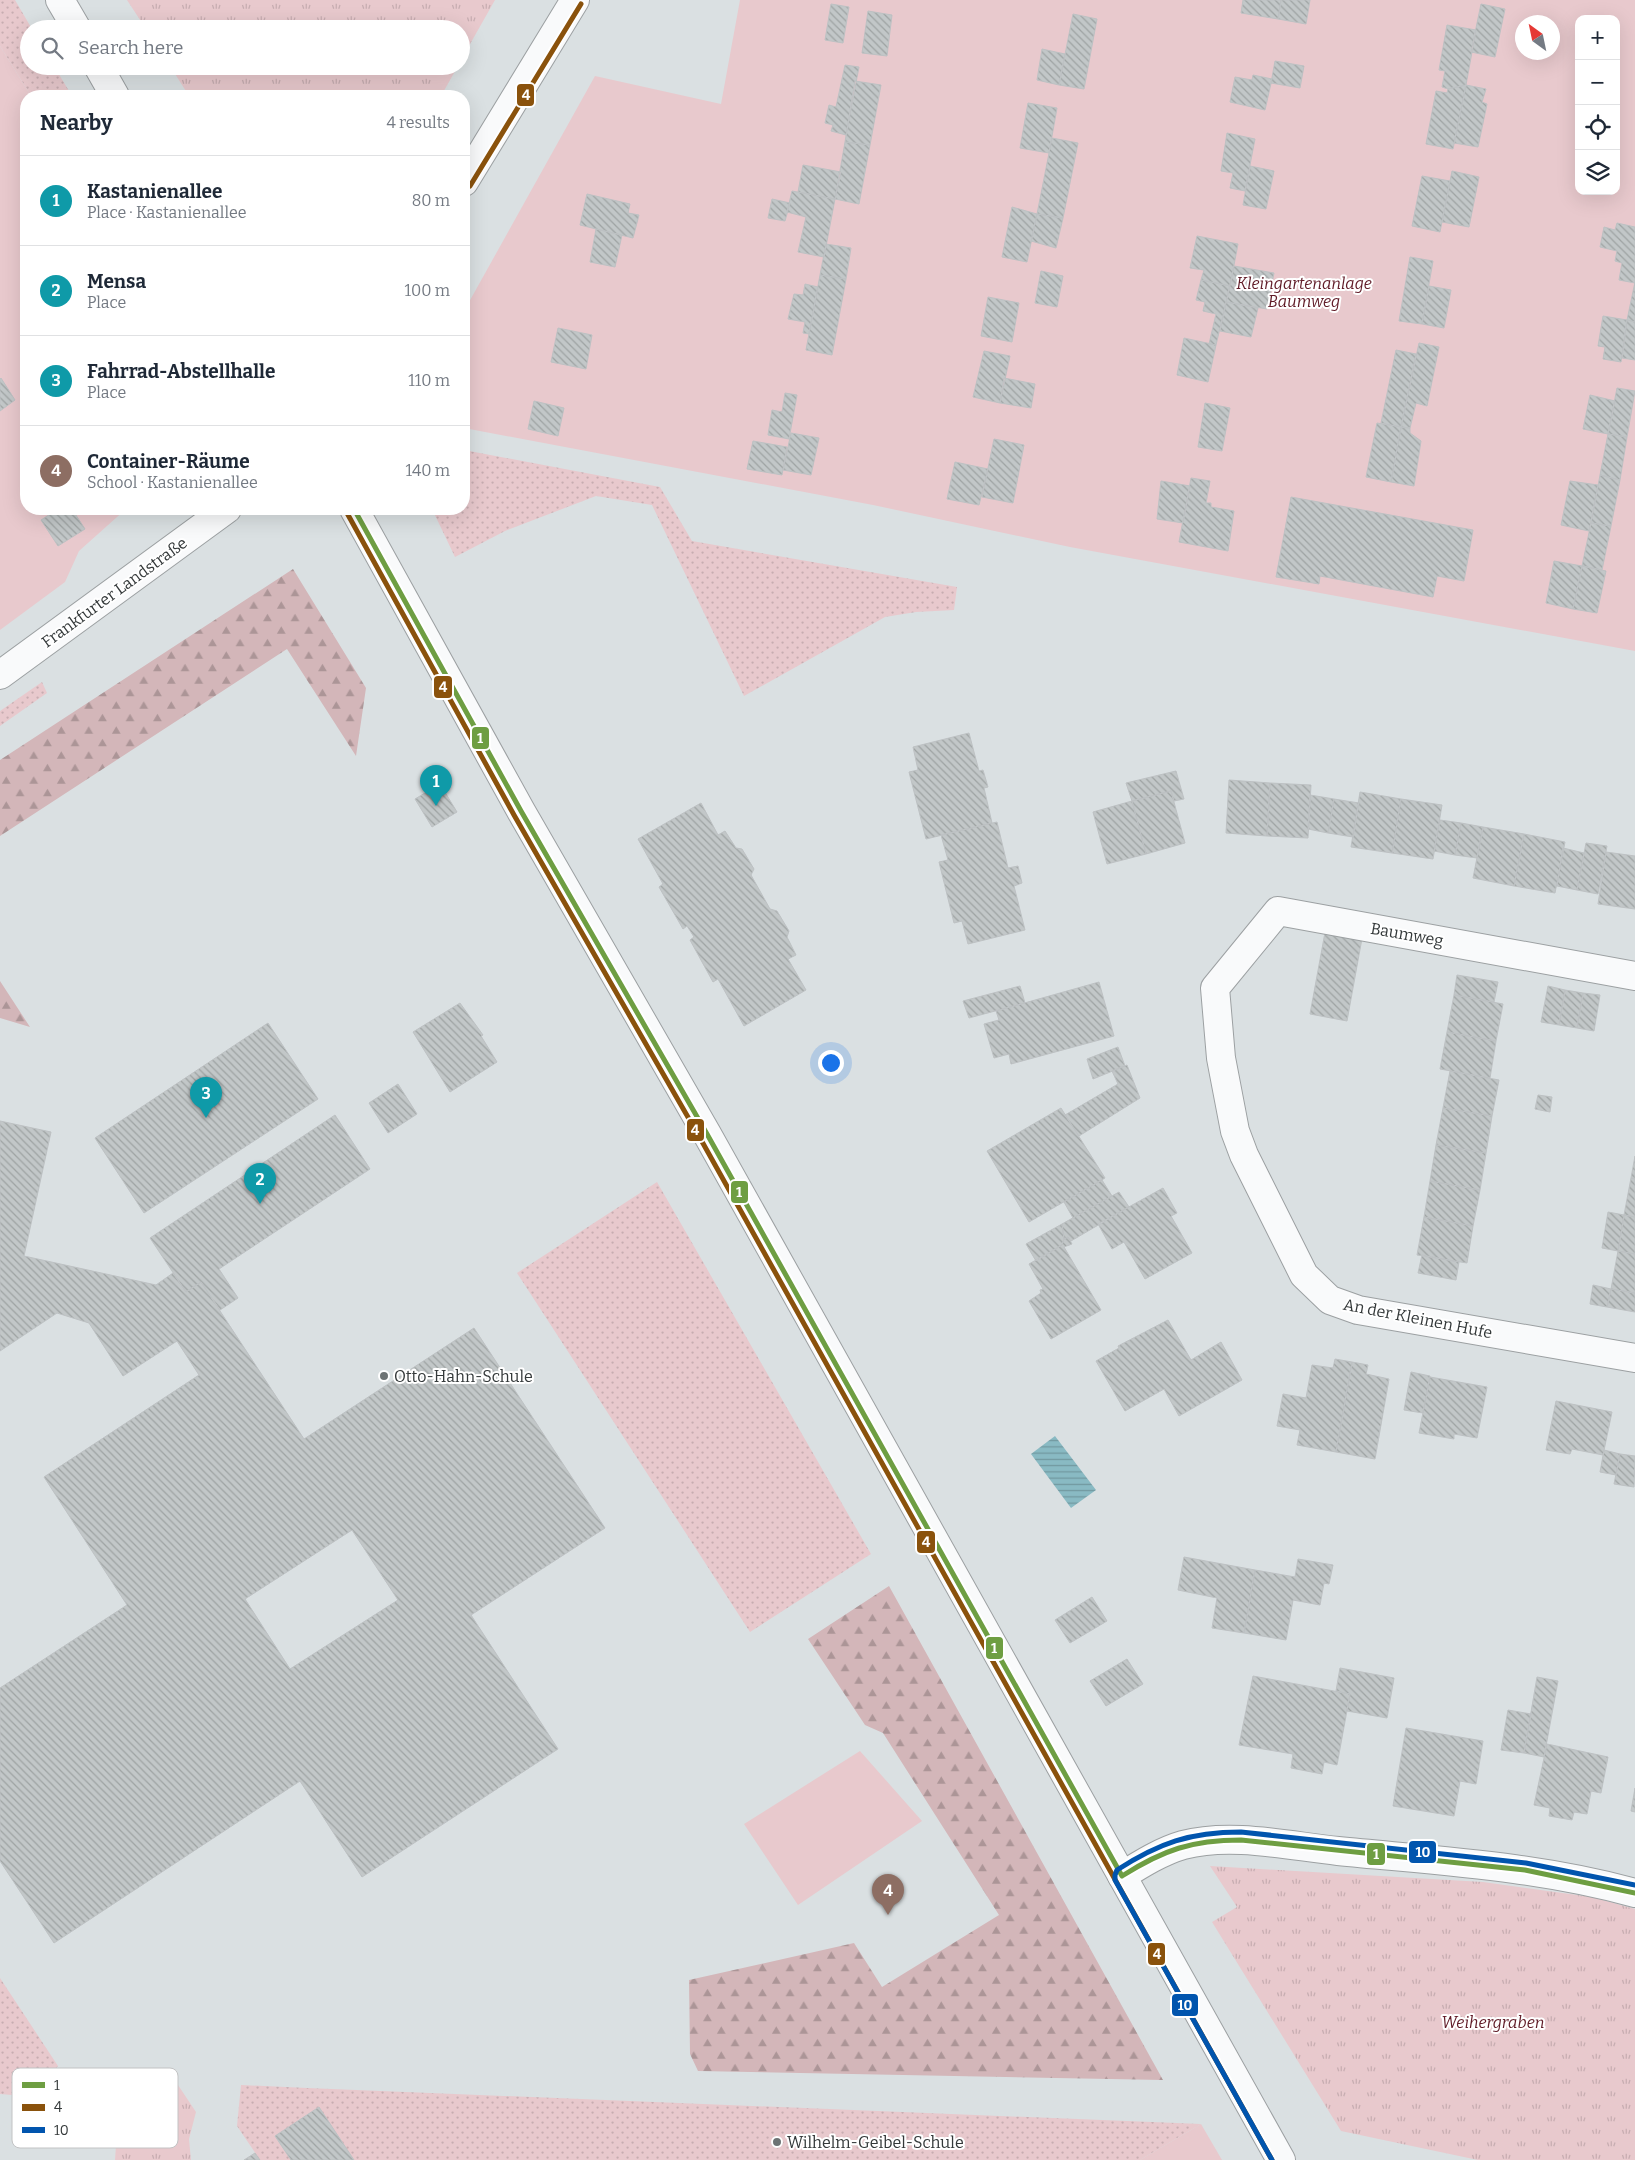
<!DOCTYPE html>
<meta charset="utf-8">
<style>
:root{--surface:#fff;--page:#f2f2f3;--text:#1f2937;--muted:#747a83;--line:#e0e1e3;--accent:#6d7374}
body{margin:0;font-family:Bitter,serif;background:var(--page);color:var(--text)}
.controls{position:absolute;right:15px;top:15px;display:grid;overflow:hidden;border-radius:10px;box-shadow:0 5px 20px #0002}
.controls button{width:45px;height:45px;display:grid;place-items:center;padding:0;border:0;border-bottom:1px solid var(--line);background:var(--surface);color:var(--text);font:25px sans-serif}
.compass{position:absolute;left:1515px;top:15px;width:45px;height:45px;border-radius:50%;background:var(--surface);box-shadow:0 5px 20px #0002;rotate:327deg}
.you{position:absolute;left:830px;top:1062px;width:18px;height:18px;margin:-12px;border:4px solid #fff;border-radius:50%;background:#1a73e8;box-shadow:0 0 0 8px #1a73e833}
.badge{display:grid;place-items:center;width:32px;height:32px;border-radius:50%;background:var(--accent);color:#fff;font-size:16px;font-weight:700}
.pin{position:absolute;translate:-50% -41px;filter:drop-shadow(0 1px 2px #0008)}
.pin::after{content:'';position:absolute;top:26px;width:18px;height:15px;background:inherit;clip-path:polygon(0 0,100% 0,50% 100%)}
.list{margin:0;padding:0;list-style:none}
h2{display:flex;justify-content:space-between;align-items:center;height:65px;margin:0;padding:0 20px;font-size:21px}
h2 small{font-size:16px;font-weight:400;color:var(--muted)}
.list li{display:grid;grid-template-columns:32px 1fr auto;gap:15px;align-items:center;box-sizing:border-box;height:90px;padding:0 20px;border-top:1px solid var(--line)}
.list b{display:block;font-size:19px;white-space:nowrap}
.list p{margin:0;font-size:16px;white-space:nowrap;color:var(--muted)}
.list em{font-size:16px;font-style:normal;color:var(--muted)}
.icon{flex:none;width:28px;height:28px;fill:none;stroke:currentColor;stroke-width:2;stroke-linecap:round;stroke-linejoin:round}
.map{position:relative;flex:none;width:1635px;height:2160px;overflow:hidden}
.search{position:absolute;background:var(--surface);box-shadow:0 5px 20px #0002;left:20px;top:20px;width:450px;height:55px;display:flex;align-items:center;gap:12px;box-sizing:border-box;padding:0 18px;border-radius:28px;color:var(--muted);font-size:19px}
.panel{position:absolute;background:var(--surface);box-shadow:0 5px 20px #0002;left:20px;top:90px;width:450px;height:425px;border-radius:20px}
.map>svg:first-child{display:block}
</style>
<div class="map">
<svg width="1635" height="2160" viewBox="0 0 1635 2160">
<defs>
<pattern id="grass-dots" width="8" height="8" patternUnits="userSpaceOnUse" patternTransform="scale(1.25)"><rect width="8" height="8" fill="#e8c9cd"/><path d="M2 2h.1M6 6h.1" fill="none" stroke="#c7adb1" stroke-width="1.8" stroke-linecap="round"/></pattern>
<pattern id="forest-firs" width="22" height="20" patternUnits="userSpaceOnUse" patternTransform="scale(1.25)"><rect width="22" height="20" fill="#d3b6b9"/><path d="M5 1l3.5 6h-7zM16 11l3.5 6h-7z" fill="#ac9597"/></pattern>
<pattern id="park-tufts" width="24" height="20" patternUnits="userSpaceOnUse" patternTransform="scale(1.25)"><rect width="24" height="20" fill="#e8c9cd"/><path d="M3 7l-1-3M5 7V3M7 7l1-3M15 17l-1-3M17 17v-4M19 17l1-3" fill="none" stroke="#c7adb1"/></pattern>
<pattern id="water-rules" width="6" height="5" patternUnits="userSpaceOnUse" patternTransform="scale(1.25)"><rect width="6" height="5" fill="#89bac3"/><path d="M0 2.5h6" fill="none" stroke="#71989f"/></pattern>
<pattern id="building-back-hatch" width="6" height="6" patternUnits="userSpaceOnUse" patternTransform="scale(1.25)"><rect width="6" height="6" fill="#c2c7c8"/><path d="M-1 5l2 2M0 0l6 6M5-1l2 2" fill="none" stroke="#9ea3a3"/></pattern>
</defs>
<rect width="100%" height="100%" fill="#dae0e2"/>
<!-- grass -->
<path fill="url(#grass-dots)" d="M0,0H15L32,29H29V66H54L72,96H31L0,46Z
M464,450L660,487L692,541L957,587L954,610L916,612L885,617L744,696L652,505L596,496L505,531L455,557L432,509H464Z
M42,682L47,693L0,726V711Z
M657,1182L871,1554L750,1632L517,1273Z
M0,1978L58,2066L34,2097L0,2094Z
M241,2085L307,2088L1201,2124L1140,2160H354L319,2107L275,2136L291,2160H260L237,2126Z"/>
<!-- forest -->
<path fill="url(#forest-firs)" d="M293,569L366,688L356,756L287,649L0,836V760Z
M0,981L30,1027L0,1018Z
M889,1586L1163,2080L698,2071L690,2054L689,1980L854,1943L882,1987L999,1915L883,1733L865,1725L808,1639Z"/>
<!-- park -->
<path fill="url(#park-tufts)" d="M127,0H495L461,60V29H146Z
M170,66H458L441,96H189Z
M1210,1866L1483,1882L1592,1897L1635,1909V2160H1478L1341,2131L1212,1922L1237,1907Z
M176,2082L196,2112L189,2139L191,2160H115L119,2102Z"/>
<!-- garden -->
<path fill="#e8c9cd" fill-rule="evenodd" d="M740,0H1635V651L1070,547L873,505L464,428V311L595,76L721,104ZM1579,19H1616V191H1579ZM1522,22H1552V52H1522Z
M0,46L31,96H26V509H126L79,551L65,582L0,630Z
M860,1751L922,1821L798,1905L744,1824Z
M1201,2124L1222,2160H1140Z"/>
<!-- water -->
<path fill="url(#water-rules)" d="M1055,1436L1096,1490L1071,1508L1031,1454Z"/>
<!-- building -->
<path fill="url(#building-back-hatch)" stroke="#bdc1c3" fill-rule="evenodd" d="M1243,0H1281L1278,19L1241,13Z
M1281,0H1310L1306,24L1278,19Z
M831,4L849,7L843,43L825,40Z
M1481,4L1505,9L1495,57L1471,52Z
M868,11L892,15L887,56L862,53Z
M1073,14L1097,19L1084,89L1059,85Z
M1447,25L1476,30L1466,85L1448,89L1442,87L1445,71L1439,70Z
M1042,49L1065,54L1059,85L1037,80Z
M1275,61L1304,66L1300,88L1271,83Z
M845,65L859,67L846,135L831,131L833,125L825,123L829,105L836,107Z
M1253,75L1272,79L1265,110L1230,102L1235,77L1252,80Z
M855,81L881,85L870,145L845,142Z
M1466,85L1486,89L1482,102L1487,104L1478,147L1454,143Z
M1466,85L1453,149L1426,144L1436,91L1447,93L1448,89Z
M1028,103L1057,108L1049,153L1020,148Z
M1227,133L1255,139L1245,191L1230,188L1233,173L1221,171Z
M1052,138L1078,143L1063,218L1037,214Z
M845,142L870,145L859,204L835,199Z
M803,165L841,172L835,199L798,192Z
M1250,166L1274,171L1266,209L1243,205Z
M1452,171L1479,177L1469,227L1442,222Z
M1422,176L1450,181L1440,232L1412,226Z
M792,191L835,199L824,257L798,252L806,217L787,212Z
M587,194L630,204L628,213L639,215L633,238L580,225Z
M772,199L790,203L785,221L768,218Z
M1012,207L1037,214L1027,262L1002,257Z
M1037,214L1063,218L1056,248L1031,241Z
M1617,223L1635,227V283L1619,280L1622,263L1615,261L1617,251L1600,247L1604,227L1615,230Z
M596,229L622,235L615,267L590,262Z
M1197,236L1238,244L1230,286L1201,280L1204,270L1190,268Z
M826,244L851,248L846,279L820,275Z
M1410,257L1433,261L1422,324L1399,321Z
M1234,266L1274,273L1267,309L1226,302Z
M1041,271L1063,276L1057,307L1035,303Z
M820,275L846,279L832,355L806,350Z
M1201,280L1230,286L1216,345L1209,344L1216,314L1203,311L1205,302L1196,300Z
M1635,282V322L1627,320Z
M805,284L818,287L809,334L803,333L805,322L788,319L794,294L803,295Z
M1429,286L1451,290L1444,328L1422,324Z
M988,297L1019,303L1012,342L981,336Z
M1226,302L1258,308L1251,337L1220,331Z
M1603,316L1627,320L1621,362L1603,359L1605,347L1598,346Z
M1627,320L1635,322V360L1622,358Z
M558,328L592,335L586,369L551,362Z
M1184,338L1216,345L1208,382L1177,375Z
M1419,343L1439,347L1427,406L1416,403L1410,428L1401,427Z
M1396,350L1416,354L1401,427L1381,423Z
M984,351L1010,356L1000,403L973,397Z
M1,378L15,400L0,411V379Z
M1004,378L1035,384L1031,408L1000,403Z
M1617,388L1635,391L1627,437L1608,434Z
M785,393L797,395L789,439L768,435L772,410L782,412Z
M1590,395L1615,401L1608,434L1583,429Z
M534,401L564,408L558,436L528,429Z
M1205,403L1230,408L1222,451L1198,447Z
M1377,423L1401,427L1391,482L1366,477Z
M1401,427L1410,428V433L1421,441L1414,486L1391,482Z
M791,433L819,438L811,475L783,470Z
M1608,434L1627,437L1620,480L1600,475Z
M994,439L1024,445L1013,503L982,497Z
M753,441L787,447L782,475L747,469Z
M955,462L988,469L979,505L947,499Z
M1600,475L1620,480L1611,526L1591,523Z
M1191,478L1210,481L1206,503H1211V507L1234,511L1228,551L1179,542Z
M1161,481L1190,486L1183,523L1157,519Z
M1570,481L1598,485L1589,531L1561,525Z
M1291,497L1473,530L1464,581L1437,576L1433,597L1320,576L1319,584L1276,577Z
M58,509H72L85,529L58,546L41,520Z
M1591,523L1611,526L1602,570L1582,566Z
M1554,561L1582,566L1573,609L1546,603Z
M1582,566L1606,571L1597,613L1573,609Z
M969,733L979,771L983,770L988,787L984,788L992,823L926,839L909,772L918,770L913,747Z
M1176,771L1184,799L1174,801L1171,791L1132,801L1126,783Z
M1229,780L1270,783L1267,836L1226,833Z
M1270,783L1311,785L1308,838L1267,836Z
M440,784L457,812L432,827L415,799Z
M1171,791L1185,843L1146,854L1132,801Z
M1360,792L1401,799L1392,853L1351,847Z
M1310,795L1334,799L1328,833L1308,829Z
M1334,799L1359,803L1353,837L1328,833Z
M1401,799L1442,805L1433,859L1392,853Z
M1132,801L1146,854L1107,864L1093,812Z
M701,803L718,835L725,831L736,848L742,849L754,869L751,875L770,909L777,911L789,931L787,937L796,955L788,959L806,990L744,1026L718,979L713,982L690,940L694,937L687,926L683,929L659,887L663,884L638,839Z
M1440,820L1461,823L1455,855L1434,851Z
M997,822L1008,868L1018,866L1022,883L1014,886L1025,930L968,944L962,921L954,923L939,862L948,860L941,835Z
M1461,823L1483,827L1477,858L1455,855Z
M1483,827L1524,834L1514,886L1473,878Z
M1524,834L1565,842L1555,893L1514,886Z
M1586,843L1607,846L1598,894L1577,890Z
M1563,848L1584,853L1577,890L1557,886Z
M1606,852L1635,856V909L1598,904Z
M1326,927L1363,933L1347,1021L1310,1014Z
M1457,975L1498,982L1494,1002L1454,995Z
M1099,982L1114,1036L1011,1064L1009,1054L994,1058L984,1024L999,1020L996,1011Z
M1020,986L1025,1003L969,1018L963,1001Z
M1548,986L1565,990L1559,1025L1541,1022Z
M1565,990L1583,993L1577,1028L1559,1025Z
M1583,993L1600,995L1594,1031L1577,1028Z
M1454,995L1503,1004L1496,1041L1447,1032Z
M460,1003L483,1035L481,1036L497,1062L450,1092L413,1032Z
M268,1023L318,1099L144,1213L95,1138Z
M1447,1032L1496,1041L1490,1078L1440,1069Z
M1118,1047L1125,1066L1093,1079L1087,1059Z
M1127,1065L1140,1098L1079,1136L1065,1115L1118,1084L1112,1071Z
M1450,1071L1499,1080L1492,1116L1443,1108Z
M398,1084L417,1114L388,1133L369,1103Z
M1538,1095L1552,1097L1550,1112L1535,1109Z
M1061,1108L1105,1178L1029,1222L987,1151Z
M1443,1108L1492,1116L1486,1153L1436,1145Z
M335,1115L370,1169L219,1269L238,1298L220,1310L201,1282L186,1292L150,1238Z
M0,1121L51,1132L24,1256L156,1285L173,1273L186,1292L201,1282L304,1439L474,1328L605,1528L471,1615L558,1749L362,1877L300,1781L54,1943L0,1861V1688L127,1605L44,1477L199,1375L177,1341L123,1376L89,1323L57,1313L0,1351ZM352,1530L398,1600L290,1669L245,1599Z
M1436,1145L1486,1153L1480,1190L1430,1181Z
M1635,1156V1179L1631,1178Z
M1631,1178L1635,1179V1217L1624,1215Z
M1102,1180L1112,1196L1073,1218L1064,1202Z
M1430,1181L1480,1190L1473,1226L1424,1217Z
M1163,1188L1177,1213L1171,1216L1192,1253L1145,1279L1124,1242L1112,1249L1098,1224Z
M1119,1192L1129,1207L1071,1241L1068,1237L1064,1239L1062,1224Z
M1608,1212L1624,1215L1618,1251L1602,1248Z
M1624,1215L1635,1217V1254L1618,1251Z
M1424,1217L1473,1226L1467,1263L1417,1255Z
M1062,1224L1064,1239L1062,1245L1036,1261L1026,1244Z
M1068,1237L1072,1244L1064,1247L1101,1310L1051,1339L1029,1301L1041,1293L1040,1290L1043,1289L1029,1264L1062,1245L1064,1239Z
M1618,1251L1635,1254V1293L1611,1289Z
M1422,1255L1459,1262L1456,1280L1418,1273Z
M1593,1285L1611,1289L1607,1307L1590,1304Z
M1611,1289L1635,1293V1312L1607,1307Z
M1168,1320L1191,1360L1221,1342L1242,1380L1179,1416L1164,1389L1125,1411L1096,1361L1119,1348L1118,1346Z
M1335,1359L1352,1362L1336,1452L1297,1445L1300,1430L1277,1426L1283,1394L1306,1398L1312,1365L1333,1368Z
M1352,1362L1368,1365L1366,1374L1389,1379L1375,1459L1336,1452Z
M1411,1372L1430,1376L1423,1413L1404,1410Z
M1430,1377L1487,1387L1477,1438L1454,1434V1439L1419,1433Z
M1556,1401L1612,1412L1603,1455L1572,1449L1570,1454L1546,1450Z
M1604,1450L1620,1454L1616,1475L1600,1472Z
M1620,1454L1635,1456L1634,1487L1614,1484Z
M1184,1557L1255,1570L1244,1633L1212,1628L1217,1598L1178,1590Z
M1298,1559L1333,1565L1329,1584L1324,1583L1320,1605L1293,1600L1286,1640L1244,1633L1255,1570L1295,1577Z
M1092,1597L1107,1621L1070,1643L1055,1620Z
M1127,1659L1143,1684L1106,1706L1090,1681Z
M1340,1668L1394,1678L1387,1718L1347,1711L1350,1694L1336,1691Z
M1253,1676L1350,1694L1337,1765L1324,1762L1322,1774L1291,1768L1293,1754L1239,1745Z
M1537,1677L1558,1681L1544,1757L1524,1753Z
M1508,1710L1531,1714L1524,1753L1501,1750Z
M1406,1728L1483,1741L1476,1784L1460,1781L1454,1816L1393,1806Z
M1547,1744L1608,1757L1601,1793L1591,1791L1587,1814L1574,1812L1572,1820L1549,1816L1550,1808L1534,1805Z
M1635,1788V1812L1631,1811Z
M319,2107L354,2160H291L275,2136Z
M255,2153L260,2160H244Z"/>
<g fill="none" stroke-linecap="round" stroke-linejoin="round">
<defs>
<path id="minor" d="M60,0L77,29
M98,66L115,96
M1635,976L1278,911L1215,988L1221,1058L1235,1131L1244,1155L1304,1275L1330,1300L1358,1310L1635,1358
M1122,1876C1141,1864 1162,1851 1183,1845C1232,1832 1289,1846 1338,1851C1438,1861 1538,1866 1635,1893"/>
<path id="tertiary" d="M354,509L521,811L707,1134L1281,2160"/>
<path id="secondary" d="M464,182L575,0
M0,675L227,509"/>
</defs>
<!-- minor casing -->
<use href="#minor" stroke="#9ca0a2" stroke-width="30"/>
<!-- tertiary casing -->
<use href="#tertiary" stroke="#9ca0a2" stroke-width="30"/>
<!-- secondary casing -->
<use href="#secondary" stroke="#9ca0a2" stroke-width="30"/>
<!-- minor -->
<use href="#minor" stroke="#f9fafb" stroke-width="28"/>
<!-- tertiary -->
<use href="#tertiary" stroke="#f9fafb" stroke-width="28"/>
<!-- secondary -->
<use href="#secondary" stroke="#f9fafb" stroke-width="28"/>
<defs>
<path id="bus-1" d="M354,509L521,811L707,1134L1122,1876
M1122,1876C1163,1850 1192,1840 1241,1840L1525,1870L1635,1893"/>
<path id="bus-2" d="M470,186L581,4
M347,513L514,815L700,1138L1272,2160"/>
<path id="bus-3" d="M1272,2160L1115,1880V1875L1117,1870C1159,1843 1190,1832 1241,1832L1526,1863L1635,1885"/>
</defs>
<!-- bus-1 casing -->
<use href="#bus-1" stroke="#fff" stroke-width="9"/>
<!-- bus-2 casing -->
<use href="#bus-2" stroke="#fff" stroke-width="9"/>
<!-- bus-3 casing -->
<use href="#bus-3" stroke="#fff" stroke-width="9"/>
<!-- bus-1 -->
<use href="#bus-1" stroke="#6e9e42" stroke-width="5"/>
<!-- bus-2 -->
<use href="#bus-2" stroke="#8a520c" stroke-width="5"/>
<!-- bus-3 -->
<use href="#bus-3" stroke="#0155ae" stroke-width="5"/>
</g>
<!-- markers -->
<g fill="#6d7374" stroke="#fff" stroke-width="2">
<circle cx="384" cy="1376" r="5"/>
<circle cx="777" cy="2142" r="5"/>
</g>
<g text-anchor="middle" stroke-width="4" stroke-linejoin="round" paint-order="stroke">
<!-- park labels -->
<g font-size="16" font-style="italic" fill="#601b27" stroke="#fff">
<text x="1304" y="289">Kleingartenanlage<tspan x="1304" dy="18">Baumweg</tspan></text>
<text x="1493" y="2028">Weihergraben</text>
</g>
<!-- street labels -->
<g font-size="16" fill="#333839" stroke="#fff">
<text transform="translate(114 592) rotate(-36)" y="6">Frankfurter Landstraße</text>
<text transform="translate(1407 934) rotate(10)" y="6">Baumweg</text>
<text transform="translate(1418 1318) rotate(11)" y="6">An der Kleinen Hufe</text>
</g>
<!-- poi labels -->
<g font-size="16" fill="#333839" stroke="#fff" text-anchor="start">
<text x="394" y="1382">Otto-Hahn-Schule</text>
<text x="787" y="2148">Wilhelm-Geibel-Schule</text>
</g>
</g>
<!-- legend -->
<rect x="12" y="2068" width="166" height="80" rx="8" fill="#fff" stroke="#c2c3c4" stroke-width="1"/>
<rect x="22" y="2082" width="23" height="6" fill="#6e9e42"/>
<rect x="22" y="2104" width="23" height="7" fill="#8a520c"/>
<rect x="22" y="2127" width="23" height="6" fill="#0155ae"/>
<g font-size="14" fill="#333839">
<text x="54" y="2090">1</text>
<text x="54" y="2112">4</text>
<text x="54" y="2135">10</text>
</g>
<g stroke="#fff" stroke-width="2">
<rect x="516" y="83" width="19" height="24" rx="5" fill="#8a520c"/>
<rect x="433" y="675" width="20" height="24" rx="5" fill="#8a520c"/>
<rect x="471" y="726" width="19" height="24" rx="5" fill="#6e9e42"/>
<rect x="686" y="1118" width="19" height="24" rx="5" fill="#8a520c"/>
<rect x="730" y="1180" width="19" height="24" rx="5" fill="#6e9e42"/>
<rect x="916" y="1530" width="20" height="24" rx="5" fill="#8a520c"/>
<rect x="985" y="1636" width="19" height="24" rx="5" fill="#6e9e42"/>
<rect x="1408" y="1840" width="29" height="24" rx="5" fill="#0155ae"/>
<rect x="1366" y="1842" width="20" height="24" rx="5" fill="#6e9e42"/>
<rect x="1147" y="1942" width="19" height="24" rx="5" fill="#8a520c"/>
<rect x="1171" y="1993" width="28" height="24" rx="5" fill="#0155ae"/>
</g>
<g font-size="14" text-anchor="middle" font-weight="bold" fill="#fff">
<text x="526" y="100">4</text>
<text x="443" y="692">4</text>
<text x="480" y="743">1</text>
<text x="695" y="1135">4</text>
<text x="739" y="1197">1</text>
<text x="926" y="1547">4</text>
<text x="994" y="1653">1</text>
<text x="1423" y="1857">10</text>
<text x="1376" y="1859">1</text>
<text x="1157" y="1959">4</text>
<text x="1185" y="2010">10</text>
</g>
</svg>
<div class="controls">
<button>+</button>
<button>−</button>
<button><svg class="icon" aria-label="locate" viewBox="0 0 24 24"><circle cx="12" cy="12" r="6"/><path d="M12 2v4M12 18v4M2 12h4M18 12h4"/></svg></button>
<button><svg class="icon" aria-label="layers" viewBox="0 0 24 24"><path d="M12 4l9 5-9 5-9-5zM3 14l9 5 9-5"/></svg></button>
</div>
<svg class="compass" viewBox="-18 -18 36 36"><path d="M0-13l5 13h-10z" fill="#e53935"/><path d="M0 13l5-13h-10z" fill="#747a83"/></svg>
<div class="you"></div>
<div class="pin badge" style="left:436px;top:806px;background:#0f9aa8">1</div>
<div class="pin badge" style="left:260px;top:1204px;background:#0f9aa8">2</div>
<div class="pin badge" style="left:206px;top:1118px;background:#0f9aa8">3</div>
<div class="pin badge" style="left:888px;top:1915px;background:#8d6e63">4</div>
<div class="search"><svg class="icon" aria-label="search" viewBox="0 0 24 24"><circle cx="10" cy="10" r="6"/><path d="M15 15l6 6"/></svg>Search here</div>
<section class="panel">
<h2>Nearby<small>4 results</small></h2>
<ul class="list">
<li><span class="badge" style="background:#0f9aa8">1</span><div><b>Kastanienallee</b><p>Place · Kastanienallee</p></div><em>80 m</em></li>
<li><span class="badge" style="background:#0f9aa8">2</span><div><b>Mensa</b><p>Place</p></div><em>100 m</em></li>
<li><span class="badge" style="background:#0f9aa8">3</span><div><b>Fahrrad-Abstellhalle</b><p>Place</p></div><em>110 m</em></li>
<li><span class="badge" style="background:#8d6e63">4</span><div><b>Container-Räume</b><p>School · Kastanienallee</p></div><em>140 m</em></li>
</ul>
</section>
</div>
